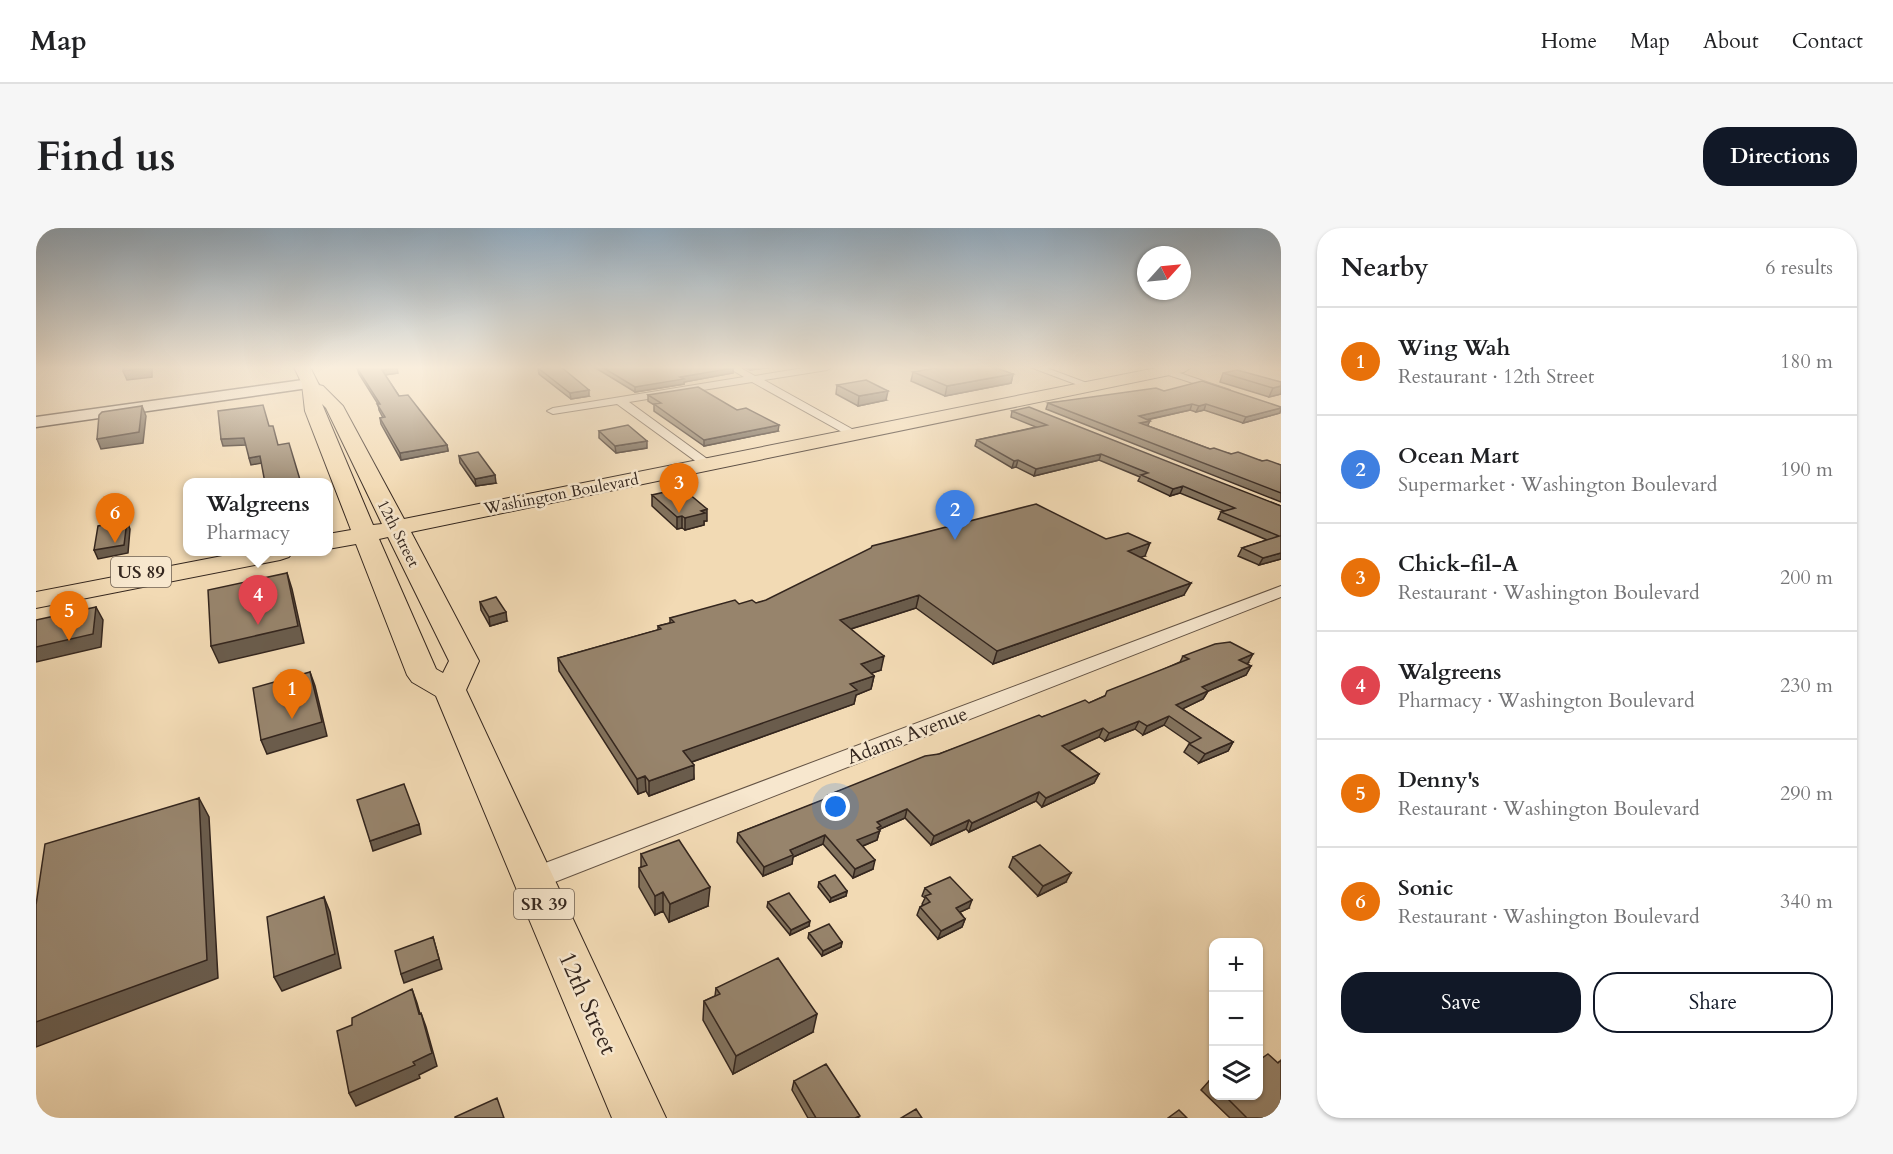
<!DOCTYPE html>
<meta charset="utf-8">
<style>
:root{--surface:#fff;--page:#f6f6f6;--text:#202124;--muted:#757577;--line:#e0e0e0;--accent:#111827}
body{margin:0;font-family:Cardo,serif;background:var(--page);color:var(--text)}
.controls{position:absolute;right:18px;bottom:18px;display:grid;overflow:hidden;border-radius:12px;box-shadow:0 2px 4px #0004}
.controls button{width:54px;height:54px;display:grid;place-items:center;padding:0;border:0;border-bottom:2px solid var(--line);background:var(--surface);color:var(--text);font:30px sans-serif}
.compass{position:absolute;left:1101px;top:18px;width:54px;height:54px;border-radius:50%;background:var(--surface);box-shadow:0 2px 4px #0004;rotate:63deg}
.you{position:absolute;left:800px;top:579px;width:21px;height:21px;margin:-15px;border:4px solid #fff;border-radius:50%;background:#1a73e8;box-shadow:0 0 0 9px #1a73e833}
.badge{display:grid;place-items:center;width:39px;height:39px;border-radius:50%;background:var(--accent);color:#fff;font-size:20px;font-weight:700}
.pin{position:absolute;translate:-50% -50px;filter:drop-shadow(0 2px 3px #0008)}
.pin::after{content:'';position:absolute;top:32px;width:21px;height:18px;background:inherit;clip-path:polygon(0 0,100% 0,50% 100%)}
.popup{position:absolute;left:147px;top:250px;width:150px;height:78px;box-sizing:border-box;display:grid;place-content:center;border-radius:12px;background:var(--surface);filter:drop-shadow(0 2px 4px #0005);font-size:20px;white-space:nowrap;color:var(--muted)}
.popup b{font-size:22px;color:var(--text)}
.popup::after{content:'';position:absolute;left:50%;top:100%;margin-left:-12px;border:12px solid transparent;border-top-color:var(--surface)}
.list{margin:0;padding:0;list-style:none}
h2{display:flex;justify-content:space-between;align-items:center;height:78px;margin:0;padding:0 24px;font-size:26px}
h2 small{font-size:20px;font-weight:400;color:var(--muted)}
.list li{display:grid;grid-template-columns:39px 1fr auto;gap:18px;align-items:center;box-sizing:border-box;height:108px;padding:0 24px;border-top:2px solid var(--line)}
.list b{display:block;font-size:22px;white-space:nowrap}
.list p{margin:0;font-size:20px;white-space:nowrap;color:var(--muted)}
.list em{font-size:20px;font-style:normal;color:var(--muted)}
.actions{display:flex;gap:12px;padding:18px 24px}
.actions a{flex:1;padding:14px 0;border:2px solid var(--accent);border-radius:24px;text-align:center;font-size:21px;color:var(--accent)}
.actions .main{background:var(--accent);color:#fff}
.icon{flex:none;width:33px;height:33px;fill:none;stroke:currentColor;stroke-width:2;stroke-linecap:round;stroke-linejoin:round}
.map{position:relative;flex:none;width:1245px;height:890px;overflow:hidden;border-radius:24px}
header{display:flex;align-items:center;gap:36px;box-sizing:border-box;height:84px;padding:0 30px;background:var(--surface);border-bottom:2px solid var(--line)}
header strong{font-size:28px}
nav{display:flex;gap:33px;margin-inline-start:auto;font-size:21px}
.intro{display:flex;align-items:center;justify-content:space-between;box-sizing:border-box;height:144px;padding:0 36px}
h1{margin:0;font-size:42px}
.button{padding:15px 27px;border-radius:24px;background:var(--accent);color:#fff;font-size:21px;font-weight:700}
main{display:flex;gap:36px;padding:0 36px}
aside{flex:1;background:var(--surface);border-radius:24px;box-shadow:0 2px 4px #0004}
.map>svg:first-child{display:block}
</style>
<header>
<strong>Map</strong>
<nav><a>Home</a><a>Map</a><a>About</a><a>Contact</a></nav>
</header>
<div class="intro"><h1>Find us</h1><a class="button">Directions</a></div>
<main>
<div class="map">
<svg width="1245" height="890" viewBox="0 0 1245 890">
<rect width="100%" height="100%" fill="#f2dab4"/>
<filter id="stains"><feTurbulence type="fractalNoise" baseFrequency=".00333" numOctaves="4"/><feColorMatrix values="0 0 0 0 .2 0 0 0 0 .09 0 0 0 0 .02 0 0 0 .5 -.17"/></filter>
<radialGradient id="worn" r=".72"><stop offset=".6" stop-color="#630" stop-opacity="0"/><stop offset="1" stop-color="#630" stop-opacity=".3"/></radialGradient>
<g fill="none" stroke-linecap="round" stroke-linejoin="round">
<defs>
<path id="street" d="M691,139H703L719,148L774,139H796L791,142L728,152L825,206L819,210L815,209L716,154L593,174L674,233L675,236L674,239L669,240L581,176L517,186L511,183L517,180L708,149Z
M994,139H1008L1059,158L1050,160Z
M1126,141H1132L1194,162L1185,164L1126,145Z
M1245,358V369L506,659L497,662L488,659L484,651L488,643Z"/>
<path id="secondary" d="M274,151L282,156L279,159L0,199V189Z"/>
<path id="primary" d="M258,139H274L283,157L287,158L307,178L368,291L1125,139H1156L1148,144L375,304L443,433L430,462L630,890H576L400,468L376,454L371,447L320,316L292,321V306L315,302L269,183L266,156ZM286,176L290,180L346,296L337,297ZM352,309L413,433L407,445L400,441L343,311Z
M207,324H257L253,329L244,332L0,380V364Z"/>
</defs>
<!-- street casing -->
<use href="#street" stroke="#645344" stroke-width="2"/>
<!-- secondary casing -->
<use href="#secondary" stroke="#34261e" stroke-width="3"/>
<!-- primary casing -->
<use href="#primary" stroke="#34261e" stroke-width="2"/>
<!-- street -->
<use href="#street" fill="#f7e7ce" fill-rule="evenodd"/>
<!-- secondary -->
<use href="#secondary" fill="#f7e7ce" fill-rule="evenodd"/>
<!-- primary -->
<use href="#primary" fill="#f2dab4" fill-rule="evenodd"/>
</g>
<!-- wall -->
<path fill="#82725d" stroke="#34261e" stroke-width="1.5" d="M558,139H696L697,140V145L648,154V156L599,164Z
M707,139H737L714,142Z
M321,140L362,145L349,147L363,168L411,217L412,223L365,232L345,196L344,190H347L343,182L342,176L323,146Z
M502,140L553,168L535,171L503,146Z
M877,144L977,146L975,155L909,168L875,153Z
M1187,145L1245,154V166L1233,169L1184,154Z
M801,157L850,172L822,178L800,166Z
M1128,163L1244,185L1207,195L1168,182L1160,184L1154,182L1111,192L1112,198L1174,221L1245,237V274L1010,181L1012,175Z
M612,167L701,182L742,203L668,218L618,183V177L612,173Z
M976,183L1245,278V331L1223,337L1202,328L1206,320L1231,312L1182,291L1185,284L1188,283L1144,265L1134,268L1102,253L1104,249L1063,232L998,248L980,239L976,240L939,218L941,212L1000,199L975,189Z
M563,203L611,220L580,225L563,210Z
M423,228L460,255L440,258L424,235Z
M616,267L671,293H668V297L649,302L646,300L641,301L616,278Z
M1070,311L1109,328L1104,329L1148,367L957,436L880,380L815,401L845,442L835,445L838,448L835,461L820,467L818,476L656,534L658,551L613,568L610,563L602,566L523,443L522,430L622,402V398L634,395V390L703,376L720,375Z
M444,374L471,393L454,398L445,382Z
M1147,428L1212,435L1210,436L1215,438L1210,447L1172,463L1167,471L1146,481L1197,514L1192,523L1163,535L1148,524L1153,516L1154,515L1128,497L1107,507L1099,501L1069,513L1063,509L1032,522L1063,546L1058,555L1006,579L1000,573L933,604L930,601L895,617L869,590L844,601L841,612L827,618L837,641L817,650L787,616L757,629L756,636L727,648L701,614L702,605L791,571L792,567L903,526L1006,489L1053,475L1144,434Z
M605,626L672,678L633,694L627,683L619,687L603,659V640L605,639Z
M977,629L1030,654L1002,668L973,639Z
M783,654L811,663L810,668L794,674L782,659Z
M889,660L933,680L924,684L929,691L926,699L902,711L881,687L884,679L887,677L886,676L889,670L886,668Z
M732,674L773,698L754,707L731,679Z
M773,705L806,714L805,719L786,728L772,710Z
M680,760L777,804L697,846L667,792L668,773L679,768Z
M1242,835L1245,890H1194L1165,862L1173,853L1178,849V867H1222Z
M758,853L823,890H772L756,862Z"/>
<!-- shaded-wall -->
<path fill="#6a5c4c" stroke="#34261e" stroke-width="1.5" d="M112,139H116V149L91,152L87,143Z
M714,139H737L714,142Z
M361,140L362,145L347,147L346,142Z
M697,140V145L648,154V156L599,164V159L644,149Z
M977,146L975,155L909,168L911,158Z
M1245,158V166L1233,169L1237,160Z
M553,162V168L535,171L534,165Z
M852,163L850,172L822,178L823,168Z
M1156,176L1154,182L1100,194L1103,188Z
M1170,176L1168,182L1160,184L1163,178Z
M106,178L110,188L107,215L65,221L61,211Z
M1245,180L1244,185L1207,195L1210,189Z
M1114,193L1111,199L1104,195Z
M743,197L742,203L668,218V212Z
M208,210L210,217L187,218L185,211Z
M611,213V220L580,225L579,218Z
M411,217L412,223L365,232L364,225Z
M1065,226L1063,232L998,248L1000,241Z
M224,228L226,235L215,237L213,230Z
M982,232L980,239L976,240L978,233Z
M459,247L460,255L440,258L439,251Z
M1147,258L1144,265L1134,268L1137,261Z
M671,281V293H668V297L649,302V290L665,283Z
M646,288V300L641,301V289Z
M91,293L94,301L92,325L62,331L58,322Z
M1114,315L1109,328L1087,335L1092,323Z
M1245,325V331L1223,337L1227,330Z
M251,345L256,361L268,415L183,435L175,418Z
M1155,355L1148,367L957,436L961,423Z
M883,367L880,380L802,405L804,392Z
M60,379L67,392L65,419L0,434V419Z
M470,384L471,393L454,398L453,389Z
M1217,426L1212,435L1199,440L1203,432Z
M848,428L845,442L822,450L825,436Z
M1215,438L1210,447L1172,463L1167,471L1136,486L1140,477L1166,459Z
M274,444L279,458L291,508L231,526L225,512Z
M838,448L835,461L820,467L818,476L647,537V523L814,456Z
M1133,488L1128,497L1107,507L1111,498Z
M1103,493L1099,501L1069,513L1073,505Z
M1067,500L1063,509L1023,527L1026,518Z
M1197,514L1192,523L1163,535L1169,526Z
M658,537V551L613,568V553Z
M1063,546L1058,555L1006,579L1010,570Z
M609,548L610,563L602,566L601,551Z
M1003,564L1000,573L933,604L936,595Z
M163,570L173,589L182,750L0,819V794Z
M871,581L869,590L844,601L841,612L819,621L821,612L841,594Z
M933,592L930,601L895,617L898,608Z
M383,596L385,606L337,623L334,613Z
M789,607L787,616L757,629L756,636L727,648L728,639L754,622Z
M839,632L837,641L817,650L819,641Z
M1035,645L1030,654L1002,668L1007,658Z
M674,659L672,678L633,694L634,676Z
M811,663L810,668L794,674L795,670Z
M627,664V683L619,687V668Z
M288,669L294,684L305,740L246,763L238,749Z
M936,672L933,680L916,688L920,680Z
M929,691L926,699L902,711L905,703Z
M774,693L773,698L754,707L755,702Z
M397,709L406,741L368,755L365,746Z
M806,714L805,719L786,728L787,723Z
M376,761L381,775L388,800L383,786Z
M385,785L390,799L401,838L383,847L384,850L320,878L313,865L377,834Z
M781,786L777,804L697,846L700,828Z"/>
<!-- building -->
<path fill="#97846c" stroke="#34261e" stroke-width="1.5" d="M88,139H112V140L87,143Z
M333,139H360L361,140L346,142L363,168L372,167L411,217L364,225L344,190L349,189L341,176H344L321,140Z
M508,139H525L553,162L534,165L502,140Z
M566,139H696L697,140L644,149L648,151L599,159Z
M905,139H958L977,146L911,158L877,144Z
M1201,142L1245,154V158L1237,160L1187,145Z
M830,152L852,163L823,168L801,157Z
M1166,153L1245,179V180L1210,189L1170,176L1163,178L1156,176L1103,188L1114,193L1104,195L1174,221L1178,220L1195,226L1202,224L1226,233L1231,232L1245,237V265L1012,175L1120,160L1128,163Z
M662,159L701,182L710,180L743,197L668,212L618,176L625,175L612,167Z
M227,177L233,198H237L242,217L253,215L265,255H229L224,228L213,230L208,210L185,211L182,183Z
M106,178L103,204L61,211L63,187L66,184Z
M993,179L1245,278V325L1227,330L1206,320L1243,308L1185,284L1199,280L1147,258L1137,261L1105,247L1112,245L1065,226L1000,241L982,232L978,233L941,212L1011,197L976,183Z
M592,197L611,213L579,218L563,203Z
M442,224L459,247L439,251L423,228Z
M646,260L671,281L665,283L669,285L649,290L646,288L641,289L616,267Z
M1000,276L1070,311L1092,305L1114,315L1092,323L1155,355L961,423L883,367L804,392L848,428L825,436L838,448L814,456L821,462L647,523L658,537L613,553L609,548L601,551L522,430L625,401L622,398L638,394L634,390L699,372L703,376L716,372L720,375L730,372L835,320L836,318Z
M91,293L88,317L58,322L62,298Z
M251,345L262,398L175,418L172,362Z
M460,369L470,384L453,389L444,374Z
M60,379L57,406L0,419V392Z
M1194,414L1217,426L1203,432L1215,438L1166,459L1172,463L1140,477L1197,514L1169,526L1153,516L1165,510L1133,488L1111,498L1103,493L1073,505L1067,500L1026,518L1063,546L1010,570L1003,564L936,595L933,592L898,608L871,581L841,594L845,598L841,600L844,603L821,612L839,632L819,641L789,607L754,622L757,627L728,639L702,605L794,569L792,567L889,528L903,526L1003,487L1006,489L1049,472L1053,475L1069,468L1071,463L1153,431L1147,428L1179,416Z
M274,444L286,494L225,512L217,460Z
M368,556L383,596L334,613L321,572Z
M163,570L171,732L0,794V677L9,616Z
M643,612L674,659L634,676L627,664L619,668L603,640L611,637L605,626Z
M1004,617L1035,645L1007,658L977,629Z
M799,647L811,663L795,670L783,654Z
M914,649L936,672L920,680L929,691L905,703L884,679L894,674L889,668L895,666L889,660Z
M753,665L774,693L755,702L732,674Z
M288,669L299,726L238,749L231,689Z
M793,696L806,714L787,723L773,705Z
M397,709L403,731L365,746L359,723Z
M742,730L781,786L700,828L668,773L684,766L680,760Z
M376,761L383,786L385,785L396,825L377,834L379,837L313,865L301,803L316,797V790Z
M1232,826L1242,835L1245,832V890H1211L1188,867H1222V833Z
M790,836L824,888L819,890H780L758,853Z
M1178,849V858L1173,853Z
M461,870L468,890H419V889Z
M880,881L886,890H865Z
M1143,882L1151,890H1132Z"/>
<!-- sky -->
<linearGradient id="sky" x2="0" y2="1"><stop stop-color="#92abbf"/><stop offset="0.53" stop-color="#f9eedd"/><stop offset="1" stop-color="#f9eedd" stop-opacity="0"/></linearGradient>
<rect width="1245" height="263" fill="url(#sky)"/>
<g text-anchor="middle" stroke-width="5" stroke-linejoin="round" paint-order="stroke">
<!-- far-street labels -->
<g font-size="16" fill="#34261e" stroke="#f7e7ce">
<text transform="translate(525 265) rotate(-11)" y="6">Washington Boulevard</text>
<text transform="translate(363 305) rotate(63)" y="6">12th Street</text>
</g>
<!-- shield labels -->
<g fill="#f7e7ce" stroke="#6e6053" stroke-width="1.5">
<rect x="75" y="329" width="60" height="30" rx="4.5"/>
<rect x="478" y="661" width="60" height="30" rx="4.5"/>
</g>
<g font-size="18" font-weight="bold" fill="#34261e">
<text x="105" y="350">US 89</text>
<text x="508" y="682">SR 39</text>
</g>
<!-- street labels -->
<g font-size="20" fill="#34261e" stroke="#f7e7ce">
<text transform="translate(871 507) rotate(-21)" y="7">Adams Avenue</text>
</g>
<!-- near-street labels -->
<g font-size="24" fill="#34261e" stroke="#f7e7ce">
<text transform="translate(552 775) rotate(66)" y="8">12th Street</text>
</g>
</g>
<rect width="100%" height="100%" filter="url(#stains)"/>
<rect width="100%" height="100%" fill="url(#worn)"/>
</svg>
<div class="controls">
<button>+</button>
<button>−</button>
<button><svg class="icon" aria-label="layers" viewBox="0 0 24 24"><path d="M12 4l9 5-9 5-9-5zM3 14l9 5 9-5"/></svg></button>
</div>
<svg class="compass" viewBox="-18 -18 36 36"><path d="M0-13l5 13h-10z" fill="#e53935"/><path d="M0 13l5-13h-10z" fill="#757577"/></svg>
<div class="you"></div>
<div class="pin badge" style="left:256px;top:491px;background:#e8710a">1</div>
<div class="pin badge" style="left:919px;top:312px;background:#3f7fe0">2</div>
<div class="pin badge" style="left:643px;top:285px;background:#e8710a">3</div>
<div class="pin badge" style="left:222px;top:397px;background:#e0444e">4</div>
<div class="popup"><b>Walgreens</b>Pharmacy</div>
<div class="pin badge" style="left:33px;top:413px;background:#e8710a">5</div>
<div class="pin badge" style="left:79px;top:315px;background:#e8710a">6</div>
</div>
<aside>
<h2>Nearby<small>6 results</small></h2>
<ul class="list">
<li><span class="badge" style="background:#e8710a">1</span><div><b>Wing Wah</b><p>Restaurant · 12th Street</p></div><em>180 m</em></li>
<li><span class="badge" style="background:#3f7fe0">2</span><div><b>Ocean Mart</b><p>Supermarket · Washington Boulevard</p></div><em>190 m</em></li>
<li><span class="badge" style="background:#e8710a">3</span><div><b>Chick-fil-A</b><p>Restaurant · Washington Boulevard</p></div><em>200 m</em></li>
<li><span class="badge" style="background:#e0444e">4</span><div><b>Walgreens</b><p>Pharmacy · Washington Boulevard</p></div><em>230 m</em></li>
<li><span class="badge" style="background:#e8710a">5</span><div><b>Denny's</b><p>Restaurant · Washington Boulevard</p></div><em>290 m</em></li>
<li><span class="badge" style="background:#e8710a">6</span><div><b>Sonic</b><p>Restaurant · Washington Boulevard</p></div><em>340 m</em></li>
</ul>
<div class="actions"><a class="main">Save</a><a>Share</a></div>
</aside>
</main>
